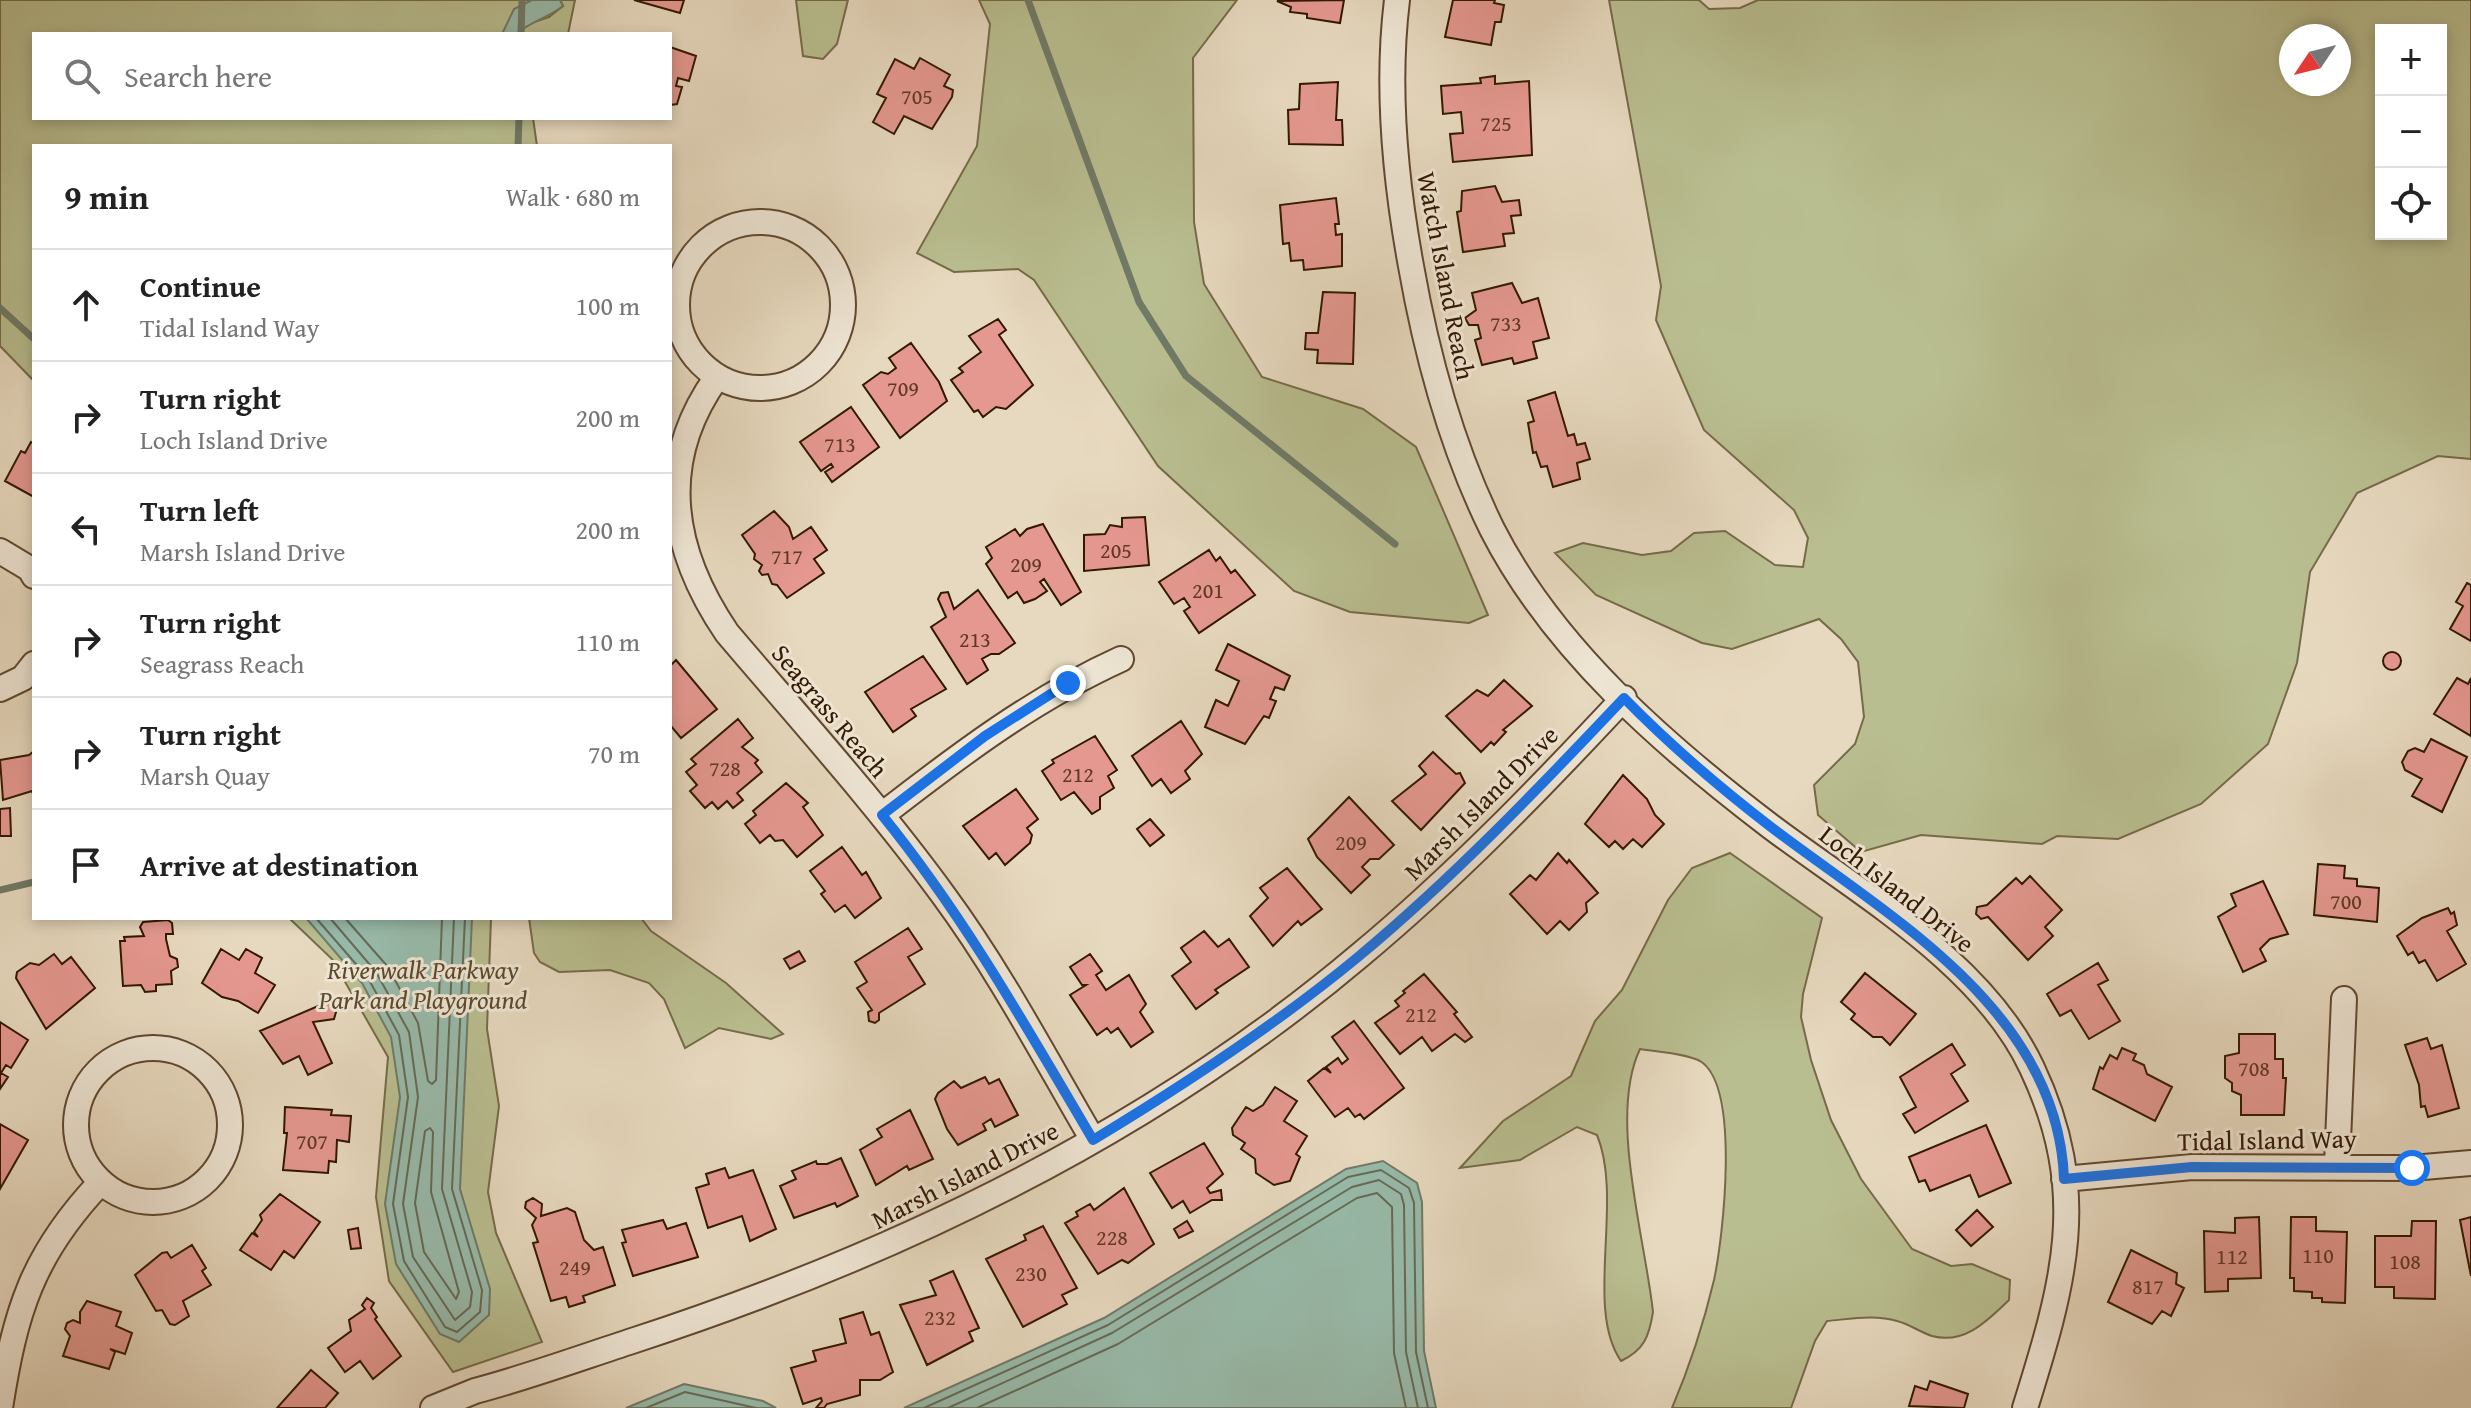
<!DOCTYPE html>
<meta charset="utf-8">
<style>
:root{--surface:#fff;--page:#f6f6f6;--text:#222;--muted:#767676;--line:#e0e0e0}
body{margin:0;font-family:"Gentium Book Plus",serif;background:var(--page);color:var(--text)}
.controls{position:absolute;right:24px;top:24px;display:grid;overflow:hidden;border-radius:0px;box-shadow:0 4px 12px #0003}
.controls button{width:72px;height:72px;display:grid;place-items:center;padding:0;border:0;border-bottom:2px solid var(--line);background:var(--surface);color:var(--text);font:40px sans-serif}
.compass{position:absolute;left:2279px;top:24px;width:72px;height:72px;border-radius:50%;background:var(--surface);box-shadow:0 4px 12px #0003;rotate:235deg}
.stop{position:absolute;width:24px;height:24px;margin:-18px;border:6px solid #1a73e8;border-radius:50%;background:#fff}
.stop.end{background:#1a73e8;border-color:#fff;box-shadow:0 2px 8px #0008}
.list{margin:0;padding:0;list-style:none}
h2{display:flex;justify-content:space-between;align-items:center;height:104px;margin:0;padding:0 32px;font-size:34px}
h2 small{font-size:26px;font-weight:400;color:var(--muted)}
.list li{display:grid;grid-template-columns:52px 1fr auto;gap:24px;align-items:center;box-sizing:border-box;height:112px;padding:0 32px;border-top:2px solid var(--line)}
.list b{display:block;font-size:30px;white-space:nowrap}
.list p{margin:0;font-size:26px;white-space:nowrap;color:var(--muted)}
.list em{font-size:26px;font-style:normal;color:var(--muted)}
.icon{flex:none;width:44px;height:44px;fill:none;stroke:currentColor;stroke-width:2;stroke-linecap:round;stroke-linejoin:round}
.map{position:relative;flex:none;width:2471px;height:1408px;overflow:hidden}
.search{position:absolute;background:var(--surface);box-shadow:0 4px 12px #0003;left:32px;top:32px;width:640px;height:88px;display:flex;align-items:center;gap:20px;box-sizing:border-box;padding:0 28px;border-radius:0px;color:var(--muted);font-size:30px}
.panel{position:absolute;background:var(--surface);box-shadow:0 4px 12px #0003;left:32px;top:144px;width:640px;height:776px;border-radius:0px}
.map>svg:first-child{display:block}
</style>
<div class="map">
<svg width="2471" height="1408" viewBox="0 0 2471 1408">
<rect width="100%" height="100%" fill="#e7d9bf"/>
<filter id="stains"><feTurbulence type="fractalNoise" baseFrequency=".0025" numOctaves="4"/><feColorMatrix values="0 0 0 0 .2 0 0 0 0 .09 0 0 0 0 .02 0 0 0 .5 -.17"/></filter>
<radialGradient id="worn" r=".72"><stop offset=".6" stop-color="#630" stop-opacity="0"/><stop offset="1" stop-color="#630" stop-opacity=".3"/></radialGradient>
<!-- green -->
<path fill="#b9be90" stroke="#766b48" stroke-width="2" fill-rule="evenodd" d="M0,0H532L528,24L549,17L563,6L560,0H575L568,34H34V118H533L537,146H34V381L0,346Z
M796,0H848L837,44L823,59L803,56Z
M979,0H1237L1193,58L1194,222L1204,284L1262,377L1363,409L1416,447L1488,615L1469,623L1350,612L1294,591L1158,466L1034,280L1018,269L954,272L917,253L977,146L990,24Z
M1609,0H1699L1709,9L1740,8L1758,0H2471V459L2438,456L2357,493L2310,572L2297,663L2268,744L2201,804L2118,839L2057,836L2042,844L1921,835L1861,852L1818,815L1814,785L1855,744L1864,717L1858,662L1841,639L1819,619L1732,649L1702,643L1596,595L1555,553L1583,543L1642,555L1671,551L1694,533L1725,531L1775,565L1803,567L1808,538L1794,510L1704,430L1656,320L1661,286ZM2381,30H2441V234H2381ZM2291,36H2339V84H2291Z
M1730,853L1822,918L1803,994L1801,1017L1811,1060L1831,1120L1861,1179L1912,1249L1951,1266L1972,1264L2010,1280L2009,1300C1988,1320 1965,1345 1932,1336C1920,1332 1909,1324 1897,1321C1875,1314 1850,1319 1827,1321L1815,1341L1791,1408H1672C1689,1368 1704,1322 1714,1280C1723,1238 1741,1086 1700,1061C1685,1053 1657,1052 1640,1049C1608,1116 1645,1237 1653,1312C1649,1337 1644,1350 1621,1361C1584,1308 1624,1200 1597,1135L1577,1127L1520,1160L1460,1168L1503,1121L1571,1076L1595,1021L1622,990L1668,900L1692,868Z
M289,918H491L487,1029L499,1106L488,1192L496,1233L542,1342L453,1372L389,1281L376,1197L388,1057L332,959Z
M529,918H641L651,931L726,983L783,1034L771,1039L719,1028L685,1048L664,999L649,983L610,970L559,972L540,962L534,953Z"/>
<!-- water -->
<path fill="#98bbab" stroke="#707a67" stroke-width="2" d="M532,0H560L563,6C548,18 531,21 516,34H502L514,9Z
M306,918H472L460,1189L490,1289L489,1315L459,1342L440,1334L396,1264L385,1204L400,1097L391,1037L362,983Z
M1383,1161L1417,1183L1422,1202L1424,1351L1436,1408H904L1104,1318L1346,1169Z
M684,1384L763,1401L776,1408H626Z"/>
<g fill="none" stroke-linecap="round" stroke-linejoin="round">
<!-- shore -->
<path stroke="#666a56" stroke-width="2" d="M316,918L368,978L399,1035L408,1097L393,1204L404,1261L445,1327L457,1332L480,1312L482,1290L452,1189L465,918
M330,918L376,972L409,1032L418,1097L403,1204L413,1257L455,1320L470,1307L472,1292L442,1189L454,918
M345,918L388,967L418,1023L428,1081L432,1084L436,1080L442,918
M430,1128L433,1132L431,1192L459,1292L456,1299L424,1252L415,1203L425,1131Z
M646,1408L685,1392L756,1408
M924,1408L1108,1325L1348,1177L1381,1170L1409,1188L1414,1203L1416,1352L1428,1408
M948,1408L1112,1333L1352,1187L1379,1180L1401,1194L1404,1205L1406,1352L1418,1408
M977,1408L1118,1344L1357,1198L1377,1193L1392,1207L1394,1353L1406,1408"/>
<!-- stream -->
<path stroke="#707a67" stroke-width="7" d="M1028,0L1139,302L1186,376L1395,544
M521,34L522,0
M518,146L519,118
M0,308L34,339
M0,890L34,882"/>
</g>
<!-- building -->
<path fill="#e59890" stroke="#331800" stroke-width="2" d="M634,0H684L680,13Z
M1344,0L1340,23L1307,18V14L1290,12L1291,7L1277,1Z
M1495,0L1494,3L1504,5L1501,22H1495L1491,45L1445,37L1453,0Z
M670,47L696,56L689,81L678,78L676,86L682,87L677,104L670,105Z
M920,58L950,75L944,86L953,90L952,97L932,129L904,116L894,134L873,122L886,98L877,94L895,59L914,69Z
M1495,76V84L1529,81L1532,155L1453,162L1450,134L1463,133L1461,112L1443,114L1441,86L1481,83L1480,78Z
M1338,82L1336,120H1342L1343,145L1289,144L1288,110L1299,109L1300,84Z
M1495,186L1502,202L1519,200L1521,215L1511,216L1514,233L1503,234L1505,246L1463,252L1457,212L1461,211L1462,191Z
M1336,198L1339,224H1335L1336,235L1342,234V266L1304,270L1303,260L1291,261L1289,243L1283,244L1280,205Z
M1512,283L1522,303L1538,298L1549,338L1533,342L1537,358L1514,364L1512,358L1482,365L1475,340L1481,338L1478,325H1469L1465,318L1476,310L1472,293Z
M1323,292L1355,293L1353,364L1317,363L1318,350L1305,349L1306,333H1318Z
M998,319L1006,330L999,335L1033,385L1006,409L996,407L983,417L978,410L974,412L951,380L963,372L959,368L981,352L969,336Z
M911,343L939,382L947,401L900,438L863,385L881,372L888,374L896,368L889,358Z
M1555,392L1568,436L1574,434L1577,445L1585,443L1590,459L1577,463L1580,479L1553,487L1547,466L1541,467L1536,452L1533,453L1528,423L1534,421L1528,401Z
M851,407L879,447L832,482L825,472L833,467L831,464L821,471L800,442Z
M31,442L34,444V497L5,481L21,451L25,453Z
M774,511L789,527L793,539L811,527L827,550L814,559L824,573L787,598L777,585L772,584L768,574L762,575L759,571L762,565L754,559L755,554L742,535Z
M1145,517L1149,565L1084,571V535L1105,534L1110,525L1122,527V518Z
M1043,524L1081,592L1061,605L1044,579L1040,582L1047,591L1035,599L1024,603L1017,592L1008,598L986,564L992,558L986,547L1015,529L1020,536L1027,529Z
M1209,550L1216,561L1220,557L1231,573L1235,570L1255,595L1199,633L1184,611L1190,607L1184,598L1174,604L1159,582Z
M2467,583L2471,585V641L2450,629L2463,606L2456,602Z
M978,590L1015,643L999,654H991L982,659L988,670L967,684L931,627L946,617L938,599L941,593L948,592L954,609Z
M1228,644L1290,676L1284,690L1275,687L1270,699L1276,701L1269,718L1264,716L1245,744L1205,727L1216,700L1228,706L1239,681L1216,670Z
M2383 661a9 9 0 1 1 18 0a9 9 0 1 1-18 0Z
M923,656L946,689L911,709L916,716L893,732L865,692Z
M676,660L717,709L681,738L670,725V666Z
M2457,678L2468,684L2471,678V736L2434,714Z
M1504,680L1532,706L1503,730L1506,732L1494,745L1491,742L1481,752L1446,716L1477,690L1488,696Z
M738,719L753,738L742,747L758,760L755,763L762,772L737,793L743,800L733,808L727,801L718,809L712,802L705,808L690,791L697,785L686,772L696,764L691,759Z
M1181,721L1202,754L1185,771L1190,779L1171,793L1161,779L1152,786L1132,756Z
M1095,736L1117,770L1108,776L1114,788L1100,797V809L1092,814L1074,792L1061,800L1042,771L1054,763L1052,760Z
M2431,739L2467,757L2442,812L2412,796L2422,779L2405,770L2402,762L2408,751L2415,748L2424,752Z
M34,751V797L32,791L3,800L0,760L29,755Z
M1433,752L1456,774L1460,773L1465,783L1421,830L1392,801L1426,774L1419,766Z
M1623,775L1647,799L1655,815L1664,824L1642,847L1633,839L1623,849L1615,841L1609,847L1585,824Z
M786,783L808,803L803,807L823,835L797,857L783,840L775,841L770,835L760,843L745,824L756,815L753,811Z
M1016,789L1038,819L1027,828L1032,835L1030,843L1005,865L996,853L989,859L963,826Z
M1349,797L1394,845L1379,859H1370L1362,867L1370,875L1351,893L1317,857L1308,839Z
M10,808L11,836H0V809Z
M1150,819L1164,835L1150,846L1137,829Z
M842,847L862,875L866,872L881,898L855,918L845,905L835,912L821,894L825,891L810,871Z
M1558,853L1567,863L1569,860L1598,893L1586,903L1587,912L1569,930L1560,921L1547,934L1510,894L1530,875L1536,880Z
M2318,864L2345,866L2344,878L2357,879V886L2379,888L2377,922L2314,915Z
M1287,868L1322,909L1301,925L1298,921L1273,946L1250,916L1268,898L1260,888Z
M2030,876L2062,910L2045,927L2053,936L2028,960L1988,917L1981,919L1976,914L1977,907L1987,905L2016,878L2022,884Z
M2263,881L2288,934L2270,939L2260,949L2266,961L2243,972L2218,917L2236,906L2231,894Z
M2448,908L2451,914L2454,912L2457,925L2447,931L2466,964L2437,981L2425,960L2419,963L2413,952L2408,955L2397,936L2422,918Z
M168,920L172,923L173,934H166V939L170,956L177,959L178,967L171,971L172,984L156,985V991L145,992L141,985L123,986L120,941H125L124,937L144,936L140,927L143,922Z
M908,928L922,949L908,957L925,984L879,1013V1020L875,1023L869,1021L868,1012L872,1010L857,988L867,982L855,962Z
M1204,931L1218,947L1229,939L1249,967L1215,990L1218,993L1196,1009L1172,976L1191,962L1181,948Z
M221,949L239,960L246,949L262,958L255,973L275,985L258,1013L238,1001L222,997L202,983Z
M799,951L805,961L790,969L784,959Z
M54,954L62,964L71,957L95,988L46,1029L16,978L17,972L30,963L39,965Z
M1090,954L1102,971L1096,975L1106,990L1129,975L1146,1004L1140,1012L1153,1032L1131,1047L1118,1028L1111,1033L1107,1028L1097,1035L1070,995L1086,985H1082L1070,967Z
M2098,963L2108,980L2098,985L2120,1021L2089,1039L2071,1010L2060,1016L2047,994Z
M1865,973L1916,1014L1890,1045L1882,1037H1873L1851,1019L1855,1014L1841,1002Z
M1424,974L1457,1012L1454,1014L1472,1037L1465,1042L1455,1034L1432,1051L1422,1037L1400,1054L1375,1023L1399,1006L1395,1001L1405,993L1403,991Z
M325,1003L333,1005L336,1012L334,1019L313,1022L332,1063L308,1075L299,1056L283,1064L260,1031Z
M1354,1021L1404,1088L1364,1119L1360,1114L1355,1117L1348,1108L1335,1117L1308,1081L1324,1068L1331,1073L1326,1067L1338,1058L1342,1064L1348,1059L1332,1037Z
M0,1022L28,1040L11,1068L6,1065L1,1073L8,1077L0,1089Z
M2239,1034H2275V1059H2283V1078H2286L2284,1115H2241V1095L2232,1091V1083L2225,1078V1056L2239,1053Z
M2427,1038L2431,1049L2442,1045L2459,1108L2428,1117L2425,1106L2421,1107L2419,1085L2405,1045Z
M1952,1044L1965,1065L1951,1074L1968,1101L1915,1133L1903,1114L1916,1107L1900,1077Z
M2122,1048L2136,1054L2133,1060L2144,1065L2147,1074L2172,1087L2155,1121L2093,1089L2100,1067L2103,1069L2110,1055L2117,1059Z
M985,1077L989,1084L999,1079L1018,1115L995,1127L991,1119L983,1124L986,1130L958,1145L947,1129L935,1099L938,1093L954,1081L961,1088Z
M1275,1087L1297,1101L1284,1121L1307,1136L1296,1154L1300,1157L1290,1181L1274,1185L1256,1173L1255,1159L1241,1149L1245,1143L1233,1135L1232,1128L1246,1107L1253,1111L1263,1105Z
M285,1107L332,1110L331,1115L351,1116L349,1142L337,1140L336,1162L329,1161L328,1173L283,1170L287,1133H284Z
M910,1110L933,1159L909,1170L907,1166L876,1185L860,1150L882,1137L877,1129Z
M0,1124L28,1140L0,1189Z
M1986,1125L2011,1183L1979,1197L1970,1175L1930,1191L1925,1180L1919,1182L1909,1157Z
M1204,1143L1223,1174L1207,1188L1210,1193L1221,1190L1222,1200H1212L1190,1213L1183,1201L1172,1208L1150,1173Z
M841,1158L858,1196L837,1207L835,1203L794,1218L780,1186L796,1179L792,1171L816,1161L817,1164H827Z
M725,1168L729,1178L753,1170L776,1229L750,1241L742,1216L708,1228L696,1188L709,1184L706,1174Z
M1124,1188L1154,1244L1128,1263L1122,1260L1098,1274L1065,1223L1078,1216L1076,1212L1090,1204L1094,1210Z
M280,1194L320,1222L294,1258L284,1251L271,1270L240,1250L252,1233L258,1237L254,1232L262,1220L260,1215Z
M533,1198L542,1204L541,1216L567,1208L575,1212L584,1240L594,1250L603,1247L615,1285L583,1296L585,1302L569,1307L566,1297L551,1301L533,1243L538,1242L532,1225L536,1218L525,1208L526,1202Z
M1977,1210L1993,1227L1971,1246L1956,1230Z
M2259,1217L2261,1278L2228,1279V1291L2205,1292L2204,1231L2235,1233V1218Z
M2291,1217H2316V1231L2347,1232L2345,1303L2322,1302V1298H2312V1292L2294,1291V1278H2290Z
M2471,1217V1276L2460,1220Z
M663,1220L667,1229L686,1223L698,1257L633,1276L622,1243L626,1242L622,1230Z
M1187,1221L1193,1231L1179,1238L1174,1229Z
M2412,1221H2436L2435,1299L2394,1298V1287H2375V1236H2411Z
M1043,1226L1077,1288L1062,1295L1067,1304L1023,1327L986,1259L1026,1240L1024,1235Z
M358,1228L361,1248L351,1249L348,1230Z
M192,1245L206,1268L202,1271L211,1285L183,1301L189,1316L175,1325L170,1324L162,1310L156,1311L135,1275L162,1253L167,1252L171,1258Z
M2131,1250L2177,1273L2176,1284L2184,1288L2171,1316L2162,1311L2152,1324L2108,1302Z
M953,1271L979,1328L969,1332L973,1341L927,1365L900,1305L936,1295L930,1281Z
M367,1298L374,1303L371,1308L377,1317L375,1319L401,1356L373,1379L360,1361L345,1372L328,1348L351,1331L349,1320L365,1309L362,1305Z
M87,1301L121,1312L116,1326L132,1333L125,1354L110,1349L115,1352L109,1369L63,1356L70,1336L65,1329L67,1323L73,1320L80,1323V1312Z
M863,1312L871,1335L879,1332L893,1372L880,1380H860V1395L827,1404L824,1408H816L822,1401L821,1398L803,1404L791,1368L816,1361L813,1351L846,1343L840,1319Z
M311,1370L338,1393L325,1408H277Z
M1930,1381L1968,1394L1964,1408L1909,1406L1915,1386L1927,1390Z"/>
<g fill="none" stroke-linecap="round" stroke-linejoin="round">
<defs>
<path id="minor" d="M1397,0C1386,89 1395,179 1411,266C1427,357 1451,446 1492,529C1553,649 1665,746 1770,826C1860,894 1983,963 2032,1068C2091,1193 2064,1283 2025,1408
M677 305a83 83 0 1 1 166 0a83 83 0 1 1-166 0Z
M717,377C656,462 670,549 727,633C800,719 877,804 944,896C1000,972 1045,1058 1093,1140
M0,551L30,569L34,576
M0,689L23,678L34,664
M882,815C958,756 1033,699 1121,659
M76 1125a77 77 0 1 1 154 0a77 77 0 1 1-154 0Z
M2337,1165L2344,999
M2064,1179L2192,1167L2412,1168L2471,1163
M0,1408C15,1312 32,1255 100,1183
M433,1408L475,1391C528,1377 580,1358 632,1341C893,1256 1147,1135 1359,956C1454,877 1540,788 1624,698"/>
</defs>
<!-- minor casing -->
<use href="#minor" stroke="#604830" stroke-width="28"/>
<!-- minor -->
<use href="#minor" stroke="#efe6d5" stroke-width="24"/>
</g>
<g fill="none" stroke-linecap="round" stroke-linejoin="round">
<!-- route -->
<path stroke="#1a73e8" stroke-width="10" d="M1068,683L985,736L882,815C964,916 1027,1028 1093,1140C1184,1085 1276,1025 1358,957C1453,878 1539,788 1624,698C1669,744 1719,787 1771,827C1889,917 2058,1010 2064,1179L2192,1167L2412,1168"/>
</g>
<g text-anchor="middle" stroke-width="6" stroke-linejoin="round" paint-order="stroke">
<!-- number labels -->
<g font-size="22" fill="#603824">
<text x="917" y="104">705</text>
<text x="1496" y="131">725</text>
<text x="1506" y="331">733</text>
<text x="903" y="396">709</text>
<text x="840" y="452">713</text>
<text x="1116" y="558">205</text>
<text x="787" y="564">717</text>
<text x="1026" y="572">209</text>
<text x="1208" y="598">201</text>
<text x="975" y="647">213</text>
<text x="725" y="776">728</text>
<text x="1078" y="782">212</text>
<text x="1351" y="850">209</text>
<text x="2346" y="909">700</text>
<text x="1421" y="1022">212</text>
<text x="2254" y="1076">708</text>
<text x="312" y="1149">707</text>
<text x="1112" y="1245">228</text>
<text x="2318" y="1263">110</text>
<text x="2232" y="1264">112</text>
<text x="2405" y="1269">108</text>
<text x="575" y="1275">249</text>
<text x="1031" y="1281">230</text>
<text x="2148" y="1294">817</text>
<text x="940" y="1325">232</text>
</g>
<!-- street labels -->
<g font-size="26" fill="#331800" stroke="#efe6d5">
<text transform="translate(1446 276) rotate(79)" y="9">Watch Island Reach</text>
<text transform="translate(830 711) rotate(50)" y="9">Seagrass Reach</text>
<text transform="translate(1481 803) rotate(-45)" y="9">Marsh Island Drive</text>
<text transform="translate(1897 889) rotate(38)" y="9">Loch Island Drive</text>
<text transform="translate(2267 1140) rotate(-1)" y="9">Tidal Island Way</text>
<text transform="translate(965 1175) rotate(-27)" y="9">Marsh Island Drive</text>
</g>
<!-- park labels -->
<g font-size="26" font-style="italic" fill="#5b4a2b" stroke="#efe6d5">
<text x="423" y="979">Riverwalk Parkway<tspan x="423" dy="30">Park and Playground</tspan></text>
</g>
</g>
<rect width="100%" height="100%" filter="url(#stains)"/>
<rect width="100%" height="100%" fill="url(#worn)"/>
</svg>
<div class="controls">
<button>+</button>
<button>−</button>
<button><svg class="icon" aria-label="locate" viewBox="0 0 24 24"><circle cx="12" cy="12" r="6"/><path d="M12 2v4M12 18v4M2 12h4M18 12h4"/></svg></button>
</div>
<svg class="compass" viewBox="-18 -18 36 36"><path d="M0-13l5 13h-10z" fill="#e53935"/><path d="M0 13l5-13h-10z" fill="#767676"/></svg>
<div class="stop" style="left:2412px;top:1168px"></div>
<div class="stop end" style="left:1068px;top:683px"></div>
<div class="search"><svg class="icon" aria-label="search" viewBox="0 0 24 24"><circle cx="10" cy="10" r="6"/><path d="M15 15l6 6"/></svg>Search here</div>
<section class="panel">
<h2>9 min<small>Walk · 680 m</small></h2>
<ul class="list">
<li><svg class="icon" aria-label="ahead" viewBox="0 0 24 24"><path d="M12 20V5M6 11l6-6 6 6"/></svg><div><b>Continue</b><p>Tidal Island Way</p></div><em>100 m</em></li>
<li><svg class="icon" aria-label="right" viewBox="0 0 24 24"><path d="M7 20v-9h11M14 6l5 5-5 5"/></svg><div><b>Turn right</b><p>Loch Island Drive</p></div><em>200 m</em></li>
<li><svg class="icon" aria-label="left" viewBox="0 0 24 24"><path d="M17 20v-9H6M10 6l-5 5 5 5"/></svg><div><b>Turn left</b><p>Marsh Island Drive</p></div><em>200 m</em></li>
<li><svg class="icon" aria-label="right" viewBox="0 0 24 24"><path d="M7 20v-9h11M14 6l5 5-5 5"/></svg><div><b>Turn right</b><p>Seagrass Reach</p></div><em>110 m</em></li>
<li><svg class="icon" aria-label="right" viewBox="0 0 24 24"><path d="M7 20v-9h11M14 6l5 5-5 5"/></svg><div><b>Turn right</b><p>Marsh Quay</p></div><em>70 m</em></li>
<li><svg class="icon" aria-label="arrive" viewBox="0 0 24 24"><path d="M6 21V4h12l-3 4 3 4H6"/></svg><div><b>Arrive at destination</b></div></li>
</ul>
</section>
</div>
